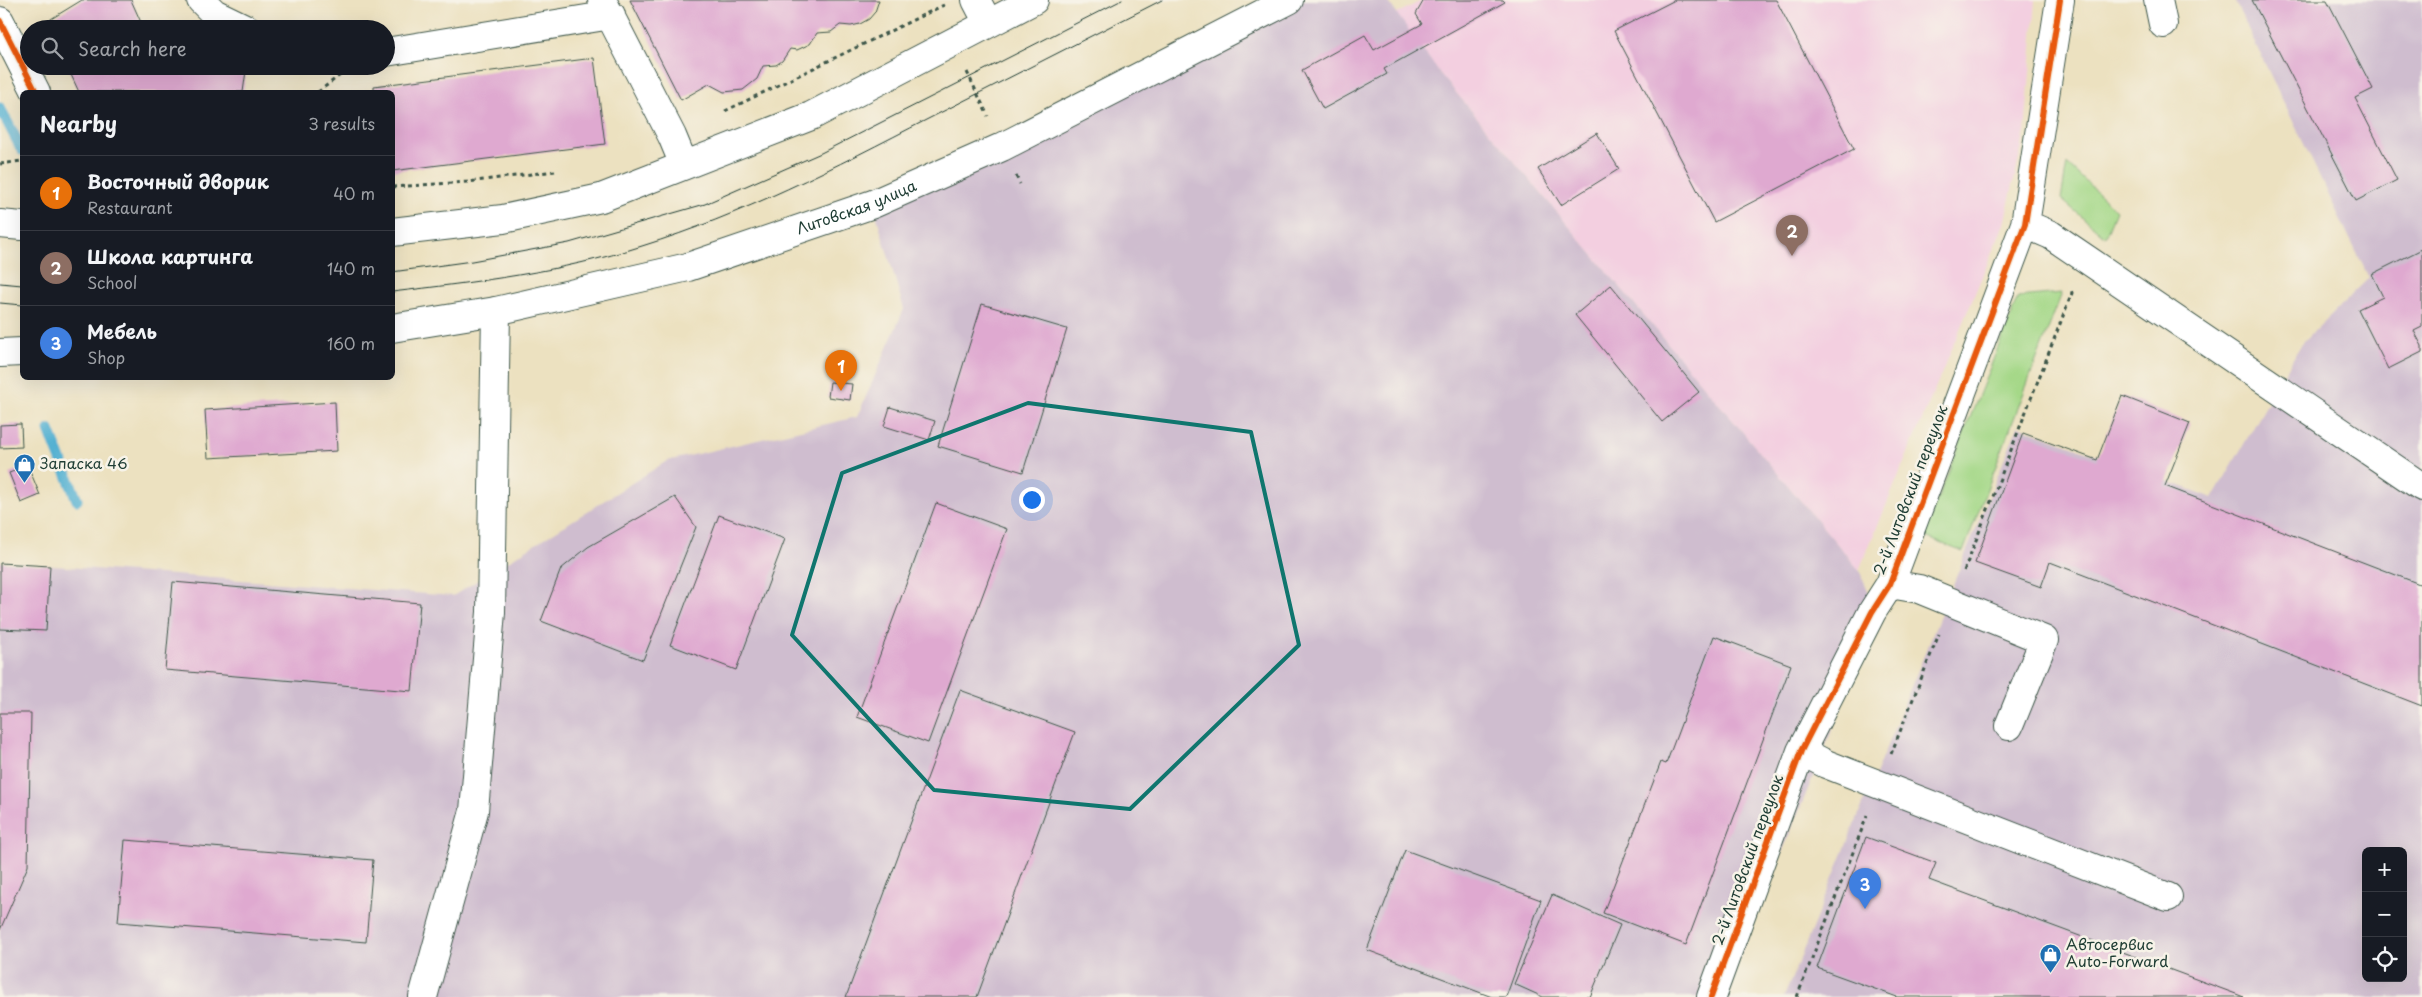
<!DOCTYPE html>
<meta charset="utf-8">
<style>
:root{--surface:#171b24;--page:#20242c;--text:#f1f3f6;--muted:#9ea1a6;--line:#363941;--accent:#0b8043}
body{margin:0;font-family:"Playpen Sans",sans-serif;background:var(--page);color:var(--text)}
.controls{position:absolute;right:15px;bottom:15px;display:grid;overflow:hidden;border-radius:8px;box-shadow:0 5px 20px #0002}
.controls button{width:45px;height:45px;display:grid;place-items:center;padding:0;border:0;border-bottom:1px solid var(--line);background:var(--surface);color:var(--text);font:25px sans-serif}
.you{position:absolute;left:1031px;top:499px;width:18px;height:18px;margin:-12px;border:4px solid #fff;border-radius:50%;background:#1a73e8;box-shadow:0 0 0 8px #1a73e833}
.badge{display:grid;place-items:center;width:32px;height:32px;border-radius:50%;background:var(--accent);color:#fff;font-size:16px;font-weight:700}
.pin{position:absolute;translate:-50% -41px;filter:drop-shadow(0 1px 2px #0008)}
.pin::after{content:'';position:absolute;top:26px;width:18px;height:15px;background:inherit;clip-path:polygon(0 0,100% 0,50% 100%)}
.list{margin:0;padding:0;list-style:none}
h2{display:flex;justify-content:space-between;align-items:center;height:65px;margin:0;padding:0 20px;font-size:21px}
h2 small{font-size:16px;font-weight:400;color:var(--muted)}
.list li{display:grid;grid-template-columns:32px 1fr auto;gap:15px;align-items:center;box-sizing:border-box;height:75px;padding:0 20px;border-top:1px solid var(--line)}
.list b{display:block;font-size:19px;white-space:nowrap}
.list p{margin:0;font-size:16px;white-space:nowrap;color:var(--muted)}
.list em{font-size:16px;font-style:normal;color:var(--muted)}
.icon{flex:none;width:28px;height:28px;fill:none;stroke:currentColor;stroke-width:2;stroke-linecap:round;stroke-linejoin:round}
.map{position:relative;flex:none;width:2422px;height:997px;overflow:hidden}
.search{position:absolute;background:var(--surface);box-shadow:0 5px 20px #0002;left:20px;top:20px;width:375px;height:55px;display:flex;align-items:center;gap:12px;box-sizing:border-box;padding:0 18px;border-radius:28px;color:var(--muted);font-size:19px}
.panel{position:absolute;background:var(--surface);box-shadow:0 5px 20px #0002;left:20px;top:90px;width:375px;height:290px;border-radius:8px}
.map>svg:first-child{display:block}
</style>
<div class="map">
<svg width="2422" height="997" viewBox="0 0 2422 997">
<rect width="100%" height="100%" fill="#f7f3e8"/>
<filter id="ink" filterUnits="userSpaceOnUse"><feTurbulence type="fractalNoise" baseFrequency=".02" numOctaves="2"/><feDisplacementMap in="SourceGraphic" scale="10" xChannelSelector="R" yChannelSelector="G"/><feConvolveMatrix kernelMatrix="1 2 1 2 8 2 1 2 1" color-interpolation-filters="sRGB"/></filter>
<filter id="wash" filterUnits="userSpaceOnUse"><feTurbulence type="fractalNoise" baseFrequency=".0096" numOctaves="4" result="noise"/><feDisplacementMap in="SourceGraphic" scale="20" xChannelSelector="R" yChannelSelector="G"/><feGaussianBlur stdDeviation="1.12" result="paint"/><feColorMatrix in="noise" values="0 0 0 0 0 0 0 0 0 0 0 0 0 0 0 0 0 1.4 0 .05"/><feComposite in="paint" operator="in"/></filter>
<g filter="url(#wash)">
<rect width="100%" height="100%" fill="#ece1c0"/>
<!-- built -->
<path fill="#f3cfe0" d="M1423,0H2036L2025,132L2004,224L1859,570L1441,75L1396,14Z"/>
<!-- industrial -->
<path fill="#cfbdcf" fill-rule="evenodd" d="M1289,0H1387L1441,75L1859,570L1879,615L1723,997H0V562L453,596L667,461L857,417L904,309L873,204Z
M2234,0H2422V997H1784L2018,426L2213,498L2302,343L2369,278ZM2366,851H2403V978H2366Z"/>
<!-- green -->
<path fill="#a5d888" stroke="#628a5e" d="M2067,164L2116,210L2105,237L2061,199Z
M2062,293L1963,552L1923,536L2018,297Z"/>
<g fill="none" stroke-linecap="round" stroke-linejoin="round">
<!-- stream -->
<path stroke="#52b0d1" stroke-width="11" d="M0,108L22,150
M49,430L77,500"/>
</g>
<g id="blocks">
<!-- building -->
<path fill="#dfa9d0" d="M82,0H131L144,29H49L46,22Z
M630,0H879L875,12L869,19L860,24L851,26L840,25L831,32L817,33L810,44L797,50L790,49L782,61L776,65L763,66L757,79L743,90L724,92L709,84L681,100Z
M1424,0H1503L1505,2L1384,69L1387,74L1323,109L1302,70L1365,35L1374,50L1422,24L1416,14Z
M1675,0H1776L1854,149L1714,222L1614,31Z
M2252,0H2327L2373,89L2355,98L2397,180L2356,201Z
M594,58L605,144L392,171V92H374V86Z
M67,66H192L246,71L243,92H79Z
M1597,133L1619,169L1561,205L1538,169Z
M2422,249V327L2414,331L2422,346V352L2388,369L2358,309L2383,297L2372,274Z
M1611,285L1699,392L1662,422L1575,315Z
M982,304L1067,329L1023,472L938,446Z
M830,382L852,384L850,400L828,397Z
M2122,396L2190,423L2165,486L2422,585V706L2050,562L2041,587L1975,563L2023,433L2097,460Z
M335,402L337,451L208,458L205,410Z
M890,407L935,421L929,440L884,426Z
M21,424L22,447L0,448V425Z
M28,466L40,495L21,503L9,473Z
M675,497L696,527L643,660L541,621L561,569L588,547Z
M936,503L1007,529L928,743L857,717Z
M719,515L785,539L736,670L670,645Z
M0,563L50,566L46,631L0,629Z
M173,582L420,603L412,691L165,670Z
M1714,636L1791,665L1686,945L1603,913L1661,762L1666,764Z
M960,690L1075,732L977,997H846Z
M0,713H31L28,866L0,930Z
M1866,837L1936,863L1929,880L2244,997H1897L1817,968Z
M125,840L373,860L366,942L118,922Z
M1405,850L1541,900L1506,997H1492L1367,950Z
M1552,895L1620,925L1590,997H1543L1514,984Z"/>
</g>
</g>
<g filter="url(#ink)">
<use href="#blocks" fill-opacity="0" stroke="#3e5649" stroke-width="1"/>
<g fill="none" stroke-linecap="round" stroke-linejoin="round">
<defs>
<path id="minor" d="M201,0L214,13L247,29
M602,0L672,136L684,165
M976,0L988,23
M2158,0L2163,24
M0,21L36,92
M386,52L611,15
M2025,224L2051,235L2422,487
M1890,584L1919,589L2044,640L2009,726
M1801,751L1826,764L2168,897
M423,997L474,811L491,612L496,311
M1711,997L1801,751L1872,612L1890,584L2025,224L2060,0"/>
<g id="major">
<path d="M0,224L22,226"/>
<path d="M392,232L503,219L601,198L811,116L1034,0"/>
<path id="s1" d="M392,328L496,311L688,267L873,204L1002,147L1289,0"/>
<path d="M0,353L22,352"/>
</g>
</defs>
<!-- minor casing -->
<use href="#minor" stroke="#3e5649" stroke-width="30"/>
<!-- major casing -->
<use href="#major" stroke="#3e5649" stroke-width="30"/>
<!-- path -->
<path stroke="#3e5649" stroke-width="3" stroke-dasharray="4 4" stroke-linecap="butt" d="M967,72L988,116
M318,92L352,66
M725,111L944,5
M0,164L22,161
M1016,176L1020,184
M392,187L467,182L555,171
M1964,571L2072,293L2071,290
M1891,754L1939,634
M1797,997L1867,816"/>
<!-- minor -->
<use href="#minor" stroke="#fff" stroke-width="28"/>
<!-- major -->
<use href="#major" stroke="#fff" stroke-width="28"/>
<!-- tram -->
<path stroke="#1f3d34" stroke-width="1" d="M392,272L472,261L569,243L705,204L821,153L1122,0
M0,283L22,285
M392,292C476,282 562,272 642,246C742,215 835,167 928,119C1006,79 1084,40 1162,0
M0,303L22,305"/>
<defs>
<path id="cycleway" d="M0,21L36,92
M1711,997L1801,751L1872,612L1890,584L2025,224L2060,0"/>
</defs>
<!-- cycleway casing -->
<use href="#cycleway" stroke="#f7f3e8" stroke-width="9"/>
<!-- cycleway -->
<use href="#cycleway" stroke="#e8590c" stroke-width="6"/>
</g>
</g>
<!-- marked area -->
<path fill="none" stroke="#0f766e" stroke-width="4" stroke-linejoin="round" d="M1028,403L1251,432L1299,645L1130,809L934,790L792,635L842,473Z"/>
<!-- icons -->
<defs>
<symbol id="shop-pin" viewBox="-11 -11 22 30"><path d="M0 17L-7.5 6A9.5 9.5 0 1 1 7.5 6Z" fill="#1f6fb2" stroke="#f7f3e8"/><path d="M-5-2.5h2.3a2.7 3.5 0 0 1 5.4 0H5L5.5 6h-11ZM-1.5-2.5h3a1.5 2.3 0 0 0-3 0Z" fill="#fff"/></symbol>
</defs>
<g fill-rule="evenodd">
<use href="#shop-pin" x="12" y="452" width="25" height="34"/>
<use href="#shop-pin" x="2038" y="942" width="25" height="34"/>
</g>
<g text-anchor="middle" stroke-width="5" stroke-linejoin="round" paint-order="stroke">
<!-- street labels -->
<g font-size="15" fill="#1f3d34" stroke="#f7f3e8">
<text dy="5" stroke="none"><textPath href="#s1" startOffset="481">Литовская улица</textPath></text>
<text transform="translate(1911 490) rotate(-69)" y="5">2-й Литовский переулок</text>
<text transform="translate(1748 860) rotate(-70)" y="5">2-й Литовский переулок</text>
</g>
<!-- poi labels -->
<g font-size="15" fill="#1f3d34" stroke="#f7f3e8" text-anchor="start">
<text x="40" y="469">Запаска 46</text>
<text x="2066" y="950">Автосервис<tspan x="2066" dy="17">Auto-Forward</tspan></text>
</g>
</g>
</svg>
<div class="controls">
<button>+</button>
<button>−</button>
<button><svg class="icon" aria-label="locate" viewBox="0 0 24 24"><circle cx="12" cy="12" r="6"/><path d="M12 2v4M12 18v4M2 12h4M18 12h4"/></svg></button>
</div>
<div class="you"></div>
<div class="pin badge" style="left:841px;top:391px;background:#e8710a">1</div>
<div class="pin badge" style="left:1792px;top:256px;background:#8d6e63">2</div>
<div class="pin badge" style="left:1865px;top:909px;background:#3f7fe0">3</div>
<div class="search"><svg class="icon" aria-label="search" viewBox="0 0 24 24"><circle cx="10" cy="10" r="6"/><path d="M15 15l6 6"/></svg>Search here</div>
<section class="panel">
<h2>Nearby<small>3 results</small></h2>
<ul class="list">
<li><span class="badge" style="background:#e8710a">1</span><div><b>Восточный дворик</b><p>Restaurant</p></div><em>40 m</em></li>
<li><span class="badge" style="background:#8d6e63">2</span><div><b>Школа картинга</b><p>School</p></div><em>140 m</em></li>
<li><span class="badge" style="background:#3f7fe0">3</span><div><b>Мебель</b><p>Shop</p></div><em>160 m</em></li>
</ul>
</section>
</div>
